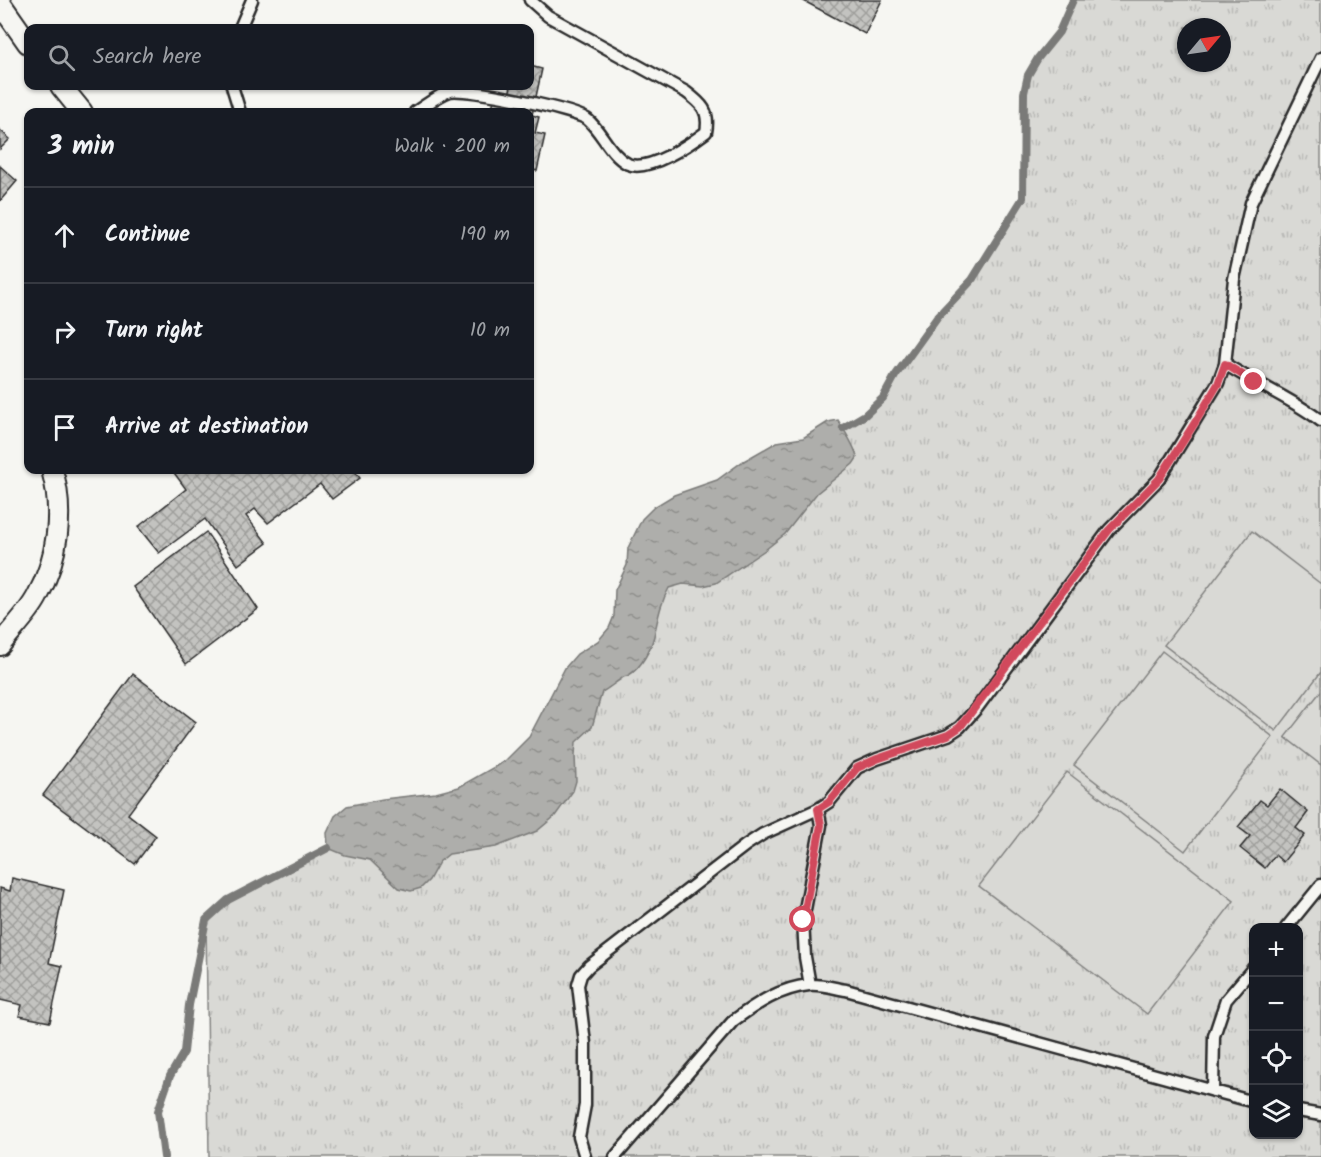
<!DOCTYPE html>
<meta charset="utf-8">
<style>
:root{--surface:#171b24;--page:#242831;--text:#f1f3f6;--muted:#9ea1a6;--line:#363941}
body{margin:0;font-family:Kalam,sans-serif;background:var(--page);color:var(--text)}
.controls{position:absolute;right:18px;bottom:18px;display:grid;overflow:hidden;border-radius:12px;box-shadow:0 2px 4px #0004}
.controls button{width:54px;height:54px;display:grid;place-items:center;padding:0;border:0;border-bottom:2px solid var(--line);background:var(--surface);color:var(--text);font:30px sans-serif}
.compass{position:absolute;left:1177px;top:18px;width:54px;height:54px;border-radius:50%;background:var(--surface);box-shadow:0 2px 4px #0004;rotate:61deg}
.stop{position:absolute;width:18px;height:18px;margin:-14px;border:4px solid #d1495b;border-radius:50%;background:#fff}
.stop.end{background:#d1495b;border-color:#fff;box-shadow:0 2px 6px #0008}
.list{margin:0;padding:0;list-style:none}
h2{display:flex;justify-content:space-between;align-items:center;height:78px;margin:0;padding:0 24px;font-size:26px}
h2 small{font-size:20px;font-weight:400;color:var(--muted)}
.list li{display:grid;grid-template-columns:39px 1fr auto;gap:18px;align-items:center;box-sizing:border-box;height:96px;padding:0 24px;border-top:2px solid var(--line)}
.list b{display:block;font-size:22px;white-space:nowrap}
.list em{font-size:20px;font-style:normal;color:var(--muted)}
.icon{flex:none;width:33px;height:33px;fill:none;stroke:currentColor;stroke-width:2;stroke-linecap:round;stroke-linejoin:round}
.map{position:relative;flex:none;width:1321px;height:1157px;overflow:hidden}
.search{position:absolute;background:var(--surface);box-shadow:0 2px 4px #0004;left:24px;top:24px;width:510px;height:66px;display:flex;align-items:center;gap:15px;box-sizing:border-box;padding:0 21px;border-radius:12px;color:var(--muted);font-size:22px}
.panel{position:absolute;background:var(--surface);box-shadow:0 2px 4px #0004;left:24px;top:108px;width:510px;height:366px;border-radius:12px}
.map>svg:first-child{display:block}
</style>
<div class="map">
<svg width="1321" height="1157" viewBox="0 0 1321 1157">
<defs>
<pattern id="grass-tufts" width="24" height="20" patternUnits="userSpaceOnUse" patternTransform="scale(1.5)"><rect width="24" height="20" fill="#d9d9d5"/><path d="M3 7l-1-3M5 7V3M7 7l1-3M15 17l-1-3M17 17v-4M19 17l1-3" fill="none" stroke="#babab7"/></pattern>
<pattern id="water-ripples" width="26" height="14" patternUnits="userSpaceOnUse" patternTransform="scale(1.5)"><rect width="26" height="14" fill="#aeaeab"/><path d="M2 4q2-2 4 0t4 0M15 11q2-2 4 0t4 0" fill="none" stroke="#8e8e8b"/></pattern>
<pattern id="building-cross-hatch" width="8" height="8" patternUnits="userSpaceOnUse" patternTransform="scale(1.5)"><rect width="8" height="8" fill="#c3c3c0"/><path d="M0 0l8 8M0 8l8-8" fill="none" stroke="#9f9f9c"/></pattern>
</defs>
<rect width="100%" height="100%" fill="#f6f6f2"/>
<filter id="ink" filterUnits="userSpaceOnUse"><feTurbulence type="fractalNoise" baseFrequency=".0167" numOctaves="2"/><feDisplacementMap in="SourceGraphic" scale="12" xChannelSelector="R" yChannelSelector="G"/><feConvolveMatrix kernelMatrix="1 2 1 2 8 2 1 2 1" color-interpolation-filters="sRGB"/></filter>
<g filter="url(#ink)">
<!-- grass -->
<path fill="url(#grass-tufts)" stroke="#828280" stroke-width="1.5" fill-rule="evenodd" d="M1073,0H1321V1157H209L206,920L236,896L328,848L352,816L499,798L634,615L653,528L843,428L865,415L883,398L895,376L938,316L972,280L1023,198L1024,93L1028,75L1038,58L1059,32ZM1186,27H1222V63H1186ZM1254,928H1298V1134H1254Z"/>
<!-- garden -->
<path fill="#d9d9d5" stroke="#828280" stroke-width="1.5" d="M1252,531L1321,584V672L1276,731L1164,645Z
M1162,651L1273,737L1185,851L1074,765Z
M1321,691V765L1285,737Z
M1067,772L1234,901L1147,1014L979,886Z"/>
<!-- water -->
<path fill="url(#water-ripples)" stroke="#7a7a78" stroke-width="1.5" d="M838,420C843,428 857,450 857,458L853,464L817,493L785,534L765,550L716,583L703,586L683,584L669,588C660,604 658,619 654,636C651,649 641,668 629,675C624,678 625,675 621,679C613,684 611,687 602,692L592,727L576,742L575,755L576,781L573,791L555,816L537,831L496,847L449,854L439,862L429,880L421,888L411,891L399,888L370,860L345,855L328,848L327,833L335,816L347,806L383,799L436,793L459,787L505,761L529,737L565,668L577,654L598,641L609,628L614,616L615,590L627,565L628,548L642,519L654,507L674,495L717,480L742,462L777,442L803,438L828,422Z"/>
<g fill="none" stroke-linecap="round" stroke-linejoin="round">
<!-- stream -->
<path stroke="#7a7a78" stroke-width="8" d="M843,428L865,415L883,398L895,376L938,316L972,280L1023,198L1024,93L1028,75L1038,58L1059,32L1073,0
M164,1157L158,1111L170,1076L184,1052L189,1005L206,920L228,900L328,848"/>
</g>
<!-- building -->
<path fill="url(#building-cross-hatch)" stroke="#2b2b2b" stroke-width="1.5" d="M802,0H882L865,34Z
M530,66L542,69L532,115L539,117L535,133L545,135L537,171L530,169V112H491L494,100L507,103L511,86H530Z
M0,130L10,139L0,149Z
M0,166L17,181L0,201Z
M172,470H354L360,478L332,499L320,484L268,523L255,509L246,516L267,543L238,565L205,519L159,553L138,527L186,489Z
M206,532L258,609L186,664L133,587Z
M133,674L196,722L128,814L156,836L135,864L43,795Z
M1280,789L1308,812L1296,828L1305,835L1283,862L1275,855L1265,868L1240,848L1250,836L1238,827L1260,800L1267,805Z
M12,878L64,890L49,963L62,966L50,1022L19,1016L22,1005L0,1000V888L10,891Z"/>
<g fill="none" stroke-linecap="round" stroke-linejoin="round">
<defs>
<path id="lane" d="M240,28L252,0
M232,86L240,112
M415,112C425,106 438,95 450,91C464,87 578,110 588,120C602,132 610,155 628,164C648,173 690,144 706,132C710,111 702,104 686,92L548,16L530,0
M1225,364C1256,384 1291,398 1321,421
M1286,928L1321,885
M810,985L805,957L803,920L821,825L818,809
M1213,1091L1214,1036L1226,1000L1254,967
M1298,1111L1321,1115
M585,1157L579,1137L585,1105V1043L578,985L581,975L589,966L746,845L763,834L818,809L829,802L857,768L877,759L948,735L960,727L977,708L1109,530L1159,479L1218,383L1225,364L1234,279L1251,203L1321,58
M615,1157L733,1021C756,1004 780,988 809,985C821,984 834,988 846,990L1254,1102"/>
<path id="street" d="M0,3L28,43
M61,86L82,112
M0,645C12,629 28,614 37,597C58,559 64,511 52,470"/>
</defs>
<!-- lane casing -->
<use href="#lane" stroke="#2b2b2b" stroke-width="15"/>
<!-- street casing -->
<use href="#street" stroke="#2b2b2b" stroke-width="24"/>
<!-- lane -->
<use href="#lane" stroke="#f6f6f2" stroke-width="10"/>
<!-- street -->
<use href="#street" stroke="#f6f6f2" stroke-width="20"/>
</g>
</g>
<g fill="none" stroke-linecap="round" stroke-linejoin="round" filter="url(#ink)">
<!-- route -->
<path stroke="#d1495b" stroke-width="8" d="M803,920L821,825L818,809L829,802L857,768L877,759L948,735L960,727L1109,530L1159,479L1196,421L1218,384L1225,364L1254,382"/>
</g>
</svg>
<div class="controls">
<button>+</button>
<button>−</button>
<button><svg class="icon" aria-label="locate" viewBox="0 0 24 24"><circle cx="12" cy="12" r="6"/><path d="M12 2v4M12 18v4M2 12h4M18 12h4"/></svg></button>
<button><svg class="icon" aria-label="layers" viewBox="0 0 24 24"><path d="M12 4l9 5-9 5-9-5zM3 14l9 5 9-5"/></svg></button>
</div>
<svg class="compass" viewBox="-18 -18 36 36"><path d="M0-13l5 13h-10z" fill="#e53935"/><path d="M0 13l5-13h-10z" fill="#9ea1a6"/></svg>
<div class="stop" style="left:803px;top:920px"></div>
<div class="stop end" style="left:1254px;top:382px"></div>
<div class="search"><svg class="icon" aria-label="search" viewBox="0 0 24 24"><circle cx="10" cy="10" r="6"/><path d="M15 15l6 6"/></svg>Search here</div>
<section class="panel">
<h2>3 min<small>Walk · 200 m</small></h2>
<ul class="list">
<li><svg class="icon" aria-label="ahead" viewBox="0 0 24 24"><path d="M12 20V5M6 11l6-6 6 6"/></svg><div><b>Continue</b></div><em>190 m</em></li>
<li><svg class="icon" aria-label="right" viewBox="0 0 24 24"><path d="M7 20v-9h11M14 6l5 5-5 5"/></svg><div><b>Turn right</b></div><em>10 m</em></li>
<li><svg class="icon" aria-label="arrive" viewBox="0 0 24 24"><path d="M6 21V4h12l-3 4 3 4H6"/></svg><div><b>Arrive at destination</b></div></li>
</ul>
</section>
</div>
